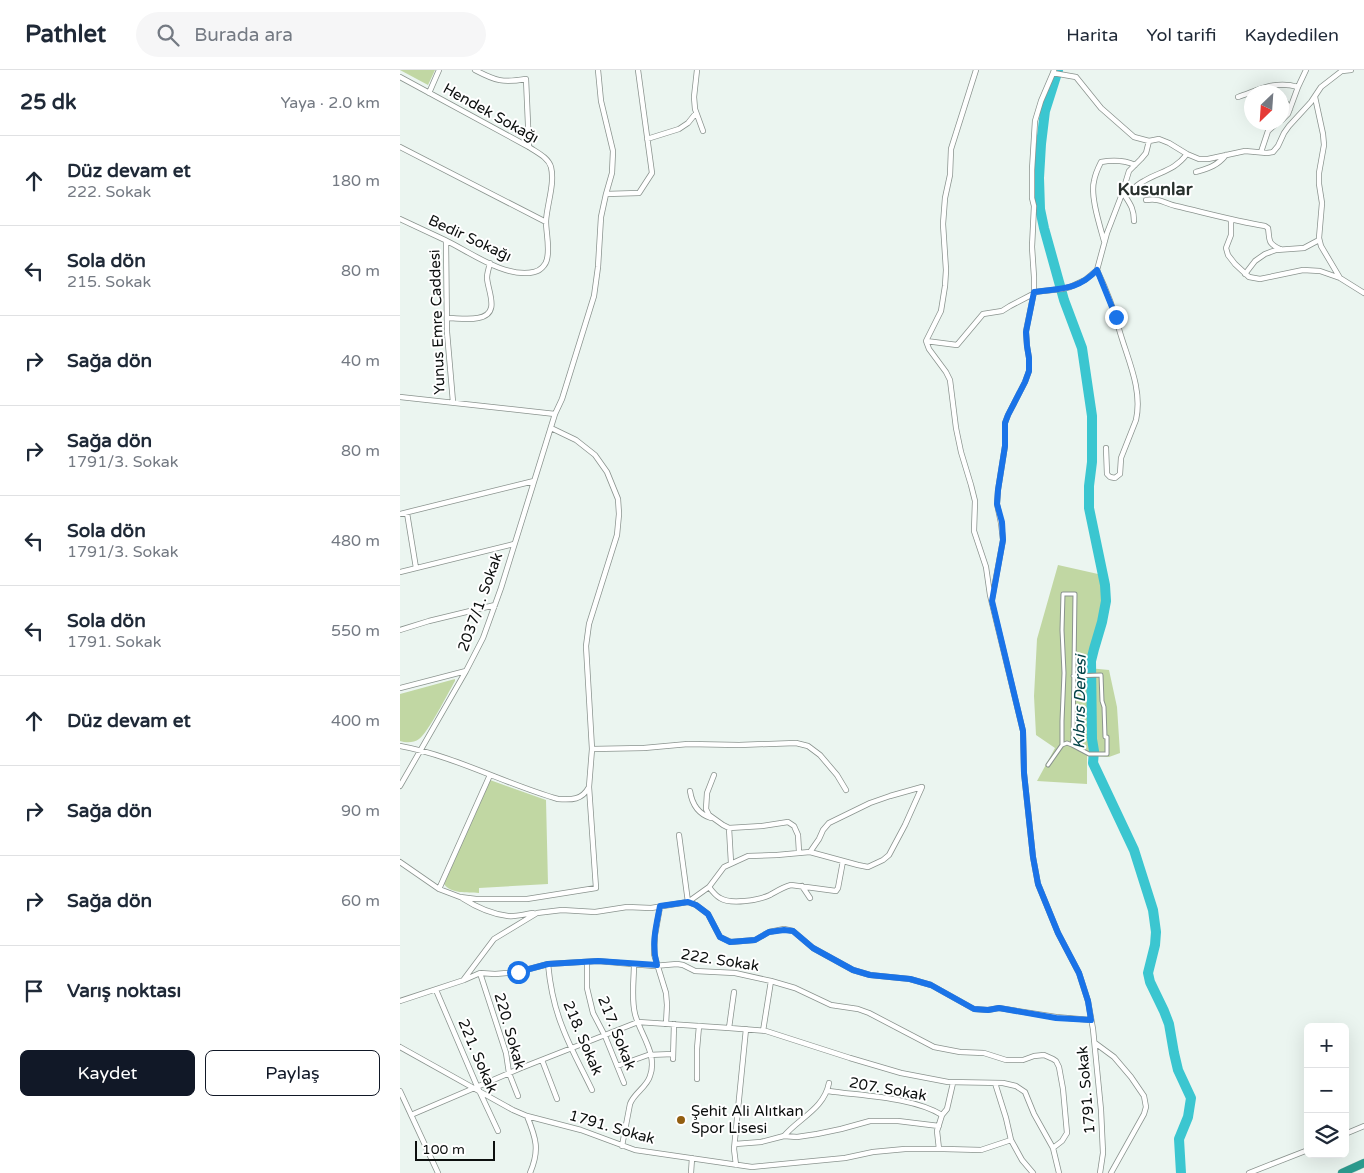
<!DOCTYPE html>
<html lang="tr">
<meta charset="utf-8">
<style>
:root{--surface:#fff;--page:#f6f6f7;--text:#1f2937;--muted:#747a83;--line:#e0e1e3;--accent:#111827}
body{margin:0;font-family:"Varela Round",sans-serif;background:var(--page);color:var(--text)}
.controls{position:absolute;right:15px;bottom:15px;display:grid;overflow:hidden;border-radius:8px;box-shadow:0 5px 20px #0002}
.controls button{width:45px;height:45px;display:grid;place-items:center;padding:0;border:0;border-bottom:1px solid var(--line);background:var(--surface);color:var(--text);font:25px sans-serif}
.compass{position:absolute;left:844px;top:15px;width:45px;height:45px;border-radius:50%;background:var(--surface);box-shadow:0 5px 20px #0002;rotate:205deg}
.scale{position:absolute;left:15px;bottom:12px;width:80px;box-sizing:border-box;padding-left:5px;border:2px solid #0c0f0e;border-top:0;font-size:14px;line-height:18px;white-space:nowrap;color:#0c0f0e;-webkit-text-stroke:4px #fff;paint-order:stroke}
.stop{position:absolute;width:15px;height:15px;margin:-11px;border:4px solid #1a73e8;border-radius:50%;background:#fff}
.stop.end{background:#1a73e8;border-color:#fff;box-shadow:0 1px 5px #0008}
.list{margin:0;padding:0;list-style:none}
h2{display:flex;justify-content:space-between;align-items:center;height:65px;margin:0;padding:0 20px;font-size:21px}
h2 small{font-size:16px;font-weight:400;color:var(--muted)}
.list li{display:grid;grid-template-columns:32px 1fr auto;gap:15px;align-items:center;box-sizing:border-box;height:90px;padding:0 20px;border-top:1px solid var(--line)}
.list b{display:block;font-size:19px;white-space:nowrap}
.list p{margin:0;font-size:16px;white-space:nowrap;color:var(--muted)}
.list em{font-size:16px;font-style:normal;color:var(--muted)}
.actions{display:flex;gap:10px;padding:15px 20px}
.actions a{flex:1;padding:11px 0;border:1px solid var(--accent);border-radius:8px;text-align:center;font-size:18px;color:var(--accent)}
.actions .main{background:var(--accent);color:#fff}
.icon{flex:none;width:28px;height:28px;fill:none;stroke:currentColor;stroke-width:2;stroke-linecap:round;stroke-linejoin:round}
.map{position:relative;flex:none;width:964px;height:1103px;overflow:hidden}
header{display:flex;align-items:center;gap:30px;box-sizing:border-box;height:70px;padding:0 25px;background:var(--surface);border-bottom:1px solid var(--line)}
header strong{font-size:24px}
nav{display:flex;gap:28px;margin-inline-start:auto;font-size:18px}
.search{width:350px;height:45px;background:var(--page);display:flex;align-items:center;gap:12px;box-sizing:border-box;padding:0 18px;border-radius:28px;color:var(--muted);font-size:19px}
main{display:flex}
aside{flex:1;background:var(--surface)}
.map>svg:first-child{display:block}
</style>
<header>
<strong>Pathlet</strong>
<div class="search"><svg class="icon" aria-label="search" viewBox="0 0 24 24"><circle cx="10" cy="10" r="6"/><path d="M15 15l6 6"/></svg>Burada ara</div>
<nav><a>Harita</a><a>Yol tarifi</a><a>Kaydedilen</a></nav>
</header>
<main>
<aside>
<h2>25 dk<small>Yaya · 2.0 km</small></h2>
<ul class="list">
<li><svg class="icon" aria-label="ahead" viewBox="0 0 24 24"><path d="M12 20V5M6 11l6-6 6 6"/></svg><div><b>Düz devam et</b><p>222. Sokak</p></div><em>180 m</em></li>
<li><svg class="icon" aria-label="left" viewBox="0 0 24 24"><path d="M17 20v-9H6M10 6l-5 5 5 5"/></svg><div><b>Sola dön</b><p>215. Sokak</p></div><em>80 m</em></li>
<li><svg class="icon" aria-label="right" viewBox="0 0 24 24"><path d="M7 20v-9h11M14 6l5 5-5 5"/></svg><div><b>Sağa dön</b></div><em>40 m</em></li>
<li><svg class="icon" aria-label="right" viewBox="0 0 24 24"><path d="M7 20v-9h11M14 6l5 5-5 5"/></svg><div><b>Sağa dön</b><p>1791/3. Sokak</p></div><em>80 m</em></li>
<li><svg class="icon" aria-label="left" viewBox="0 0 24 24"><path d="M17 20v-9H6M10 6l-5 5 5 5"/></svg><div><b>Sola dön</b><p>1791/3. Sokak</p></div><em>480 m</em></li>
<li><svg class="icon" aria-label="left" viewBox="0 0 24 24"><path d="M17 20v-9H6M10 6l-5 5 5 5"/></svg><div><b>Sola dön</b><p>1791. Sokak</p></div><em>550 m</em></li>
<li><svg class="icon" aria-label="ahead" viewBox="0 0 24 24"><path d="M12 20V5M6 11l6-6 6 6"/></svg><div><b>Düz devam et</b></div><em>400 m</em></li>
<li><svg class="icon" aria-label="right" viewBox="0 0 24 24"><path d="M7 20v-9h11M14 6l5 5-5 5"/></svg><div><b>Sağa dön</b></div><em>90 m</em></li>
<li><svg class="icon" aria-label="right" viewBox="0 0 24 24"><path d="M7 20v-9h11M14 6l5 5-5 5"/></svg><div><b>Sağa dön</b></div><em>60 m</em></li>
<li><svg class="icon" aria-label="arrive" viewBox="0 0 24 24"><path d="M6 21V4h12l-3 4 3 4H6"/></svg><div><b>Varış noktası</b></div></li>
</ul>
<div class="actions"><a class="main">Kaydet</a><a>Paylaş</a></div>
</aside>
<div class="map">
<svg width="964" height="1103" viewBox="0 0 964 1103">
<rect width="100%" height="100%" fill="#ebf5f0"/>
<!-- park -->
<path fill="#c1d7a3" d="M0,0H35L28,15Z
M658,495L698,504L704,523L688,598L709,600L717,637L720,683L709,687L687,686V714L637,711L655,678L636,665L634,626L637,569Z
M55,609V611C48,623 28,663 19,669C14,673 6,673 0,671V624Z
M90,710L146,730L148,814L79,818V823C67,822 51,824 44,814Z"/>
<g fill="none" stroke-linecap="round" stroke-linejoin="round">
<!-- river -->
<path stroke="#3bc6d0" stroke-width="10" d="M658,0L645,41L641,74L639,108L640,139L644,158L664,230L682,278L692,346V392L689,416V438L705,515L706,531L702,552L694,579L691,591L692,669L694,681L693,693L734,780L753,840L756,862L755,875L748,903L750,912L764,941L769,954L774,983L778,1000L791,1028L788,1047L779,1069L781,1103"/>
<defs>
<path id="pedestrian" d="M672,675L689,684H707V667H705L704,637L702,631L701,605L673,606
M648,695L662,675V651L664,603L662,560L663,524H675L673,669L672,675L667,673L662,675"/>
<path id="minor" d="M75,0C96,11 103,13 126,9L129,77
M297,0L294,27L295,39L303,61
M576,0L551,79L550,105L545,128L543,154L546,200L545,216L541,241L526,271L529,279L546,302L550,310L556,358L561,382L571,415L575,431L574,461L586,497L590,525L623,661L624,703L633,787L638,814L658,863L679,903L688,931L693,959L701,1040L703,1083L700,1103
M654,0L653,3L676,7L701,38L734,67L749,71L759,69L769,73L787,84L799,89H808L845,81L867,83L873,82L878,76L884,63L889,56L911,32L921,17L943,0
M942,1L951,0
M0,7L129,77C136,82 148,87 151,97C155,114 147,134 146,151C146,163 150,177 147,189C146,195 140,201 134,202C106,209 70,182 45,170C30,163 15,156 0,149
M867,17L875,22
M29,23L39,0
M838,27C859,20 875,10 898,17
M882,27L890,39
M915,27L923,64L924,75L919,103V114L922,133L919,168L921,176L940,208
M882,50L888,44L898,17L906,0
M247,69L279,59L288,53L296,43
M0,77L146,152
M861,82L868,61L878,52
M796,102C809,98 817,96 826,85
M206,124L239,123L252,103L238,0
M722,124L725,126C731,121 736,115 744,111C761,101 774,101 787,84
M725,126C731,135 734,140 734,151
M746,130C761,128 763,133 776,136C806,143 835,151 865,156L868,158C870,170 867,173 880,179
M831,150V165L826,178L828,185L835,194L849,207L860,209L903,200L920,201L940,208L964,223
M46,171L47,262L53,332
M704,171C700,156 690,126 694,111C695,105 698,98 701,92C713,90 724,90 735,95
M697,200C706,219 714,239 719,259C727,288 743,319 736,350L721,388L720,404L715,408L710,407L707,404L706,378
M845,204L855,191L865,184L876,180L904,178L919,170
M634,222V207L632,177L634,136L632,128V100L635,51L641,31L653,3
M47,248C56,248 68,250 78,248C101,244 88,222 87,208C87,203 89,198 90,193
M526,271L557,275L583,244L602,241L610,236L633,224
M0,327L155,344
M7,443L16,498
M0,444L134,411
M0,502L114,474
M592,529L603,470L601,453L597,434L598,420L605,376V353L608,345L625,312L629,301V288L627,276L626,261L634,222L662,219L670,217L685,210L697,200L707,163L722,124L729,101L741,89L746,83L749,71
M0,560L29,551L95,535
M0,618L66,601
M0,676C55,686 105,714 158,729C172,730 182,730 189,717L192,679L186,576L189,554L217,465L219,444L218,429L207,402L195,385L176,370L151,358
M192,679L244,678L288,674L339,675L396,673L408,676L420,685L437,705L446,720
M314,705L307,723L306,739L309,745L323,755L329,758L362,756L388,752L394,756L398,765L399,782
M0,716L66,601L83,568L101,518L155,344L162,329L194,226L198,197L201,147L206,124L212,103L213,81L201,31L198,0
M290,721C292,734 298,744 311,748
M329,758L331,793
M279,765L288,832
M410,782L419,769L423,760L429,753L470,733L490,726L522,717
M0,792L39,819L60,827L76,829H127L196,818L189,717
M402,816L410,828
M309,817C312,821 316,826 320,828C331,835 359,830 370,825C377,821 383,817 391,815L436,821L438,818L443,791
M39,819L90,705
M62,828C76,837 91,844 108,846C116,847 125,844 133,843
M288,832L296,835L308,844L320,867L331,872L355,870L369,862L384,859L393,861L413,878L453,900L470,905L510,909L531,915L574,939L588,940L599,938L656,947L691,950
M260,837L255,865L254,884L266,923L267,935L266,954
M187,892V918L193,943L205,966L224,1013
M148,894C150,915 154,936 162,956C170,978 182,999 192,1020
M80,903L106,983L109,1003L118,1026
M64,909L94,869L137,843L162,840L195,842L227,837L251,838L288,832L309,817L324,797L348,786L377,785L410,782L458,795L468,797L483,790L489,785L505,755L522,717
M36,920L77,1016L98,1061
M0,931L64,910L80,903L95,904L118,902L148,894L198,891L254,896L277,894L283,895L295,901L335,903L371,911L395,918L431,935L458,939L469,943L534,977L560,982L584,983L606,990H623L634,986L644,985L653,989L656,991L659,997L663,1019L667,1063L662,1071L653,1078
M329,958L334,922
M363,961L371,911
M695,973L714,987L731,1007L744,1026L746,1037L744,1044L711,1103
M0,977L113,1040L127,1046L181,1060L235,1080L352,1097L445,1088L473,1082L505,1079H544L581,1080L611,1070
M273,989L274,954
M142,990L157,1029
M217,996L248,985L273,984
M297,1009V979L299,956
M595,1013L606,1048L611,1070L622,1090L633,1103
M0,1021L38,1103
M428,1021C462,1026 513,1027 542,1045
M11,1045L121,998L238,952L329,958L366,961L450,988L501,1003L548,1012L603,1013L616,1016L625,1022L634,1044L653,1078L659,1103
M127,1046C136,1068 140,1080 130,1103
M945,1064L964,1056
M384,1066C399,1048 424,1039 429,1013
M335,1074L361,1072L384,1066L397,1067L417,1064L441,1059L470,1051H498L539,1056
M222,1076L230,1034C234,1023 247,1017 250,1006C258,984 240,964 235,944C231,928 234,910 234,894
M539,1079L537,1061L542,1045L547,1039L553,1013
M336,1095L334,1079L346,959
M291,1103L292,1088
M849,1103L908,1080"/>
<path id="motorway" d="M942,1103L964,1093"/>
</defs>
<!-- pedestrian casing -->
<use href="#pedestrian" stroke="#8a938e" stroke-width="5"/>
<!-- minor casing -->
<use href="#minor" stroke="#8a938e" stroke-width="6"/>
<!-- motorway casing -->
<use href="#motorway" stroke="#cecfcf" stroke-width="9"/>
<!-- pedestrian -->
<use href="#pedestrian" stroke="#fff" stroke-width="3"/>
<!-- minor -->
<use href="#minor" stroke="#fff" stroke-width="4.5"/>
<!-- motorway -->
<use href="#motorway" stroke="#2c9b8e" stroke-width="8"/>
</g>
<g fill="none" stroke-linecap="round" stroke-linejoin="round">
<!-- route -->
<path stroke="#1a73e8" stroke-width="6" d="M118,902L148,894L198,891L257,895C251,874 256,857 260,836L288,832L296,835L308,844L320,867L330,872L355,870L369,862L384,860L393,861L413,878L453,900L470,905L510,909L531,915L574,939L588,940L599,938L656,948L691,950L688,931L679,903L658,863L638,814L633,787L624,703L623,661L592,531L603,470L602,452L597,434L598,420L605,376V353L608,345L625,312L629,301V288L627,276L626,262L634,222C660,218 677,221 697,200L716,247"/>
</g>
<!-- markers -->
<circle fill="#925e10" stroke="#fff" stroke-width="2" cx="281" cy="1050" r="5"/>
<g text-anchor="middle" stroke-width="4" stroke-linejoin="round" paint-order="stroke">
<!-- street labels -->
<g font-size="15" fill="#0c0f0e" stroke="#fff">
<text transform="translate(91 43) rotate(29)" y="5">Hendek Sokağı</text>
<text transform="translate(70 168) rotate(25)" y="5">Bedir Sokağı</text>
<text transform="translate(37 252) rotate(-92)" y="5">Yunus Emre Caddesi</text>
<text transform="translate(80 532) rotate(-70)" y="5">2037/1. Sokak</text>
<text transform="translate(320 890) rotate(9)" y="5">222. Sokak</text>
<text transform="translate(110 961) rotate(74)" y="5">220. Sokak</text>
<text transform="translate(217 963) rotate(68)" y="5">217. Sokak</text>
<text transform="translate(183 968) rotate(67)" y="5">218. Sokak</text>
<text transform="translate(78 986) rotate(67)" y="5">221. Sokak</text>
<text transform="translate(488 1019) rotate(10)" y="5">207. Sokak</text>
<text transform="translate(686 1020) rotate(-95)" y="5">1791. Sokak</text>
<text transform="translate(212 1057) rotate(16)" y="5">1791. Sokak</text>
</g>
<!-- poi labels -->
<g font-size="15" fill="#0c0f0e" stroke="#fff" text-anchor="start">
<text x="291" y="1046">Şehit Ali Alıtkan<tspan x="291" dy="17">Spor Lisesi</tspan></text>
</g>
<!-- water labels -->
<g font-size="16" font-style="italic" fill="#034348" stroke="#fff">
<text transform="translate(679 632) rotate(-89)" y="6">Kıbrıs Deresi</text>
</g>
<!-- quarter labels -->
<g font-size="18" font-weight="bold" fill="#282f2c" stroke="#fff">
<text x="755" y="125">Kusunlar</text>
</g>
</g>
</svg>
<div class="controls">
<button>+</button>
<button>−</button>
<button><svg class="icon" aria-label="layers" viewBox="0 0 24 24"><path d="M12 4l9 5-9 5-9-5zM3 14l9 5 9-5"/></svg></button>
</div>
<svg class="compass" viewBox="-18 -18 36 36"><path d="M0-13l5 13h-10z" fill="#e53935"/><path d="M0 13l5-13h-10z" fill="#747a83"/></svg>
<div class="scale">100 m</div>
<div class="stop" style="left:118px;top:902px"></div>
<div class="stop end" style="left:716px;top:247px"></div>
</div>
</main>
